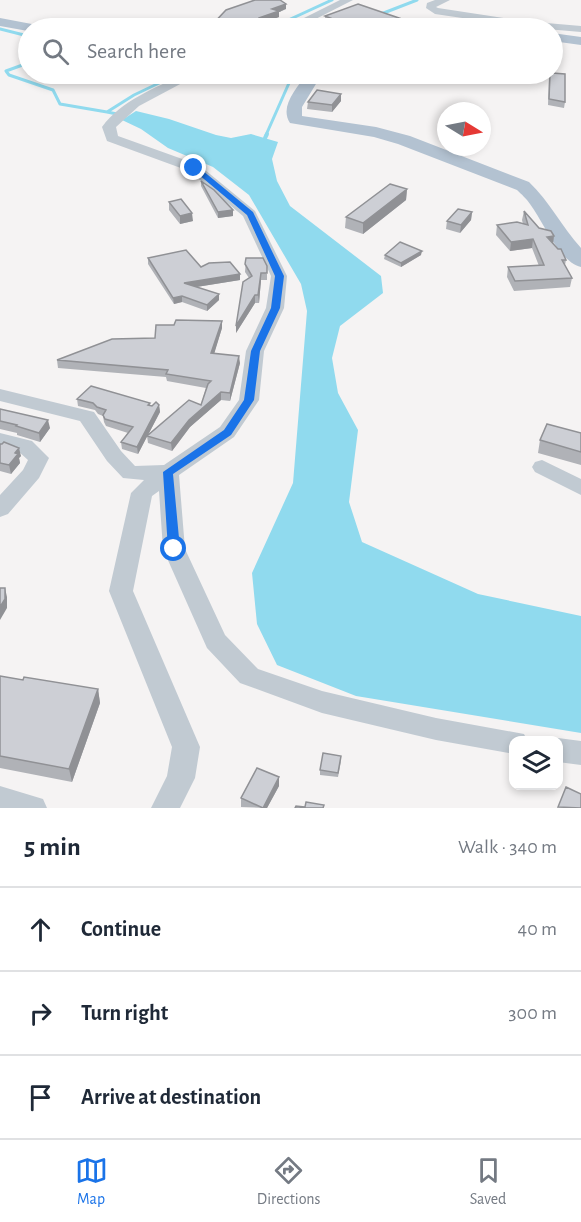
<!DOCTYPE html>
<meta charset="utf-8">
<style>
:root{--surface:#fff;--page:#f2f2f3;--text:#1f2937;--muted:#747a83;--line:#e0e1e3;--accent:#1a73e8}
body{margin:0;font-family:"Alegreya Sans",sans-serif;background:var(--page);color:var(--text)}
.controls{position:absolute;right:18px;bottom:18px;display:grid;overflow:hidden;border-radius:12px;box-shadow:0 3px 9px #0003}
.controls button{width:54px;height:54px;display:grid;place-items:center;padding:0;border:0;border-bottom:2px solid var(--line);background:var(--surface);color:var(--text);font:30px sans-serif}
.compass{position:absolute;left:437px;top:102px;width:54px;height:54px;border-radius:50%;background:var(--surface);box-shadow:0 3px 9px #0003;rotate:100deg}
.stop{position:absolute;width:18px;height:18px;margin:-14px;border:4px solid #1a73e8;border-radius:50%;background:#fff}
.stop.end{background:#1a73e8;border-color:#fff;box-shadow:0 2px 6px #0008}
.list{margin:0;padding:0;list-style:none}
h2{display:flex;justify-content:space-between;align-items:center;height:78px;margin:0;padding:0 24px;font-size:26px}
h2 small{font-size:20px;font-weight:400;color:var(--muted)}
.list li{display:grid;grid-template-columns:39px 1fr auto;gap:18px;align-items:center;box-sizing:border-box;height:84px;padding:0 24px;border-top:2px solid var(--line)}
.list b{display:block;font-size:22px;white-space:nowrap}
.list em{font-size:20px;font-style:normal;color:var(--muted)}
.icon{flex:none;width:33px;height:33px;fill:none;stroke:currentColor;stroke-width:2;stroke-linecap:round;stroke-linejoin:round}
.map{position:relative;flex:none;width:581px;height:808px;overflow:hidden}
.search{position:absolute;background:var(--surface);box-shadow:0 3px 9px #0003;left:18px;right:18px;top:18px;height:66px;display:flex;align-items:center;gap:15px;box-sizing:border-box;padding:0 21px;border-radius:33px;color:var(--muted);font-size:22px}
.sheet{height:330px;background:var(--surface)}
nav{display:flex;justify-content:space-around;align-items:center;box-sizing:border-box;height:84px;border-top:2px solid var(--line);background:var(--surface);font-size:16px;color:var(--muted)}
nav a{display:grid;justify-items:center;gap:3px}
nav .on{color:var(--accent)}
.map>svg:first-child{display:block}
</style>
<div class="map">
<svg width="581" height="808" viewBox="0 0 581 808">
<rect width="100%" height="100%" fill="#f5f3f3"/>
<!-- water -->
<path fill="#90daee" d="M136,111L169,119L216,135L231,138L251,134L278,142L272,159L277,181L290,206L381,276L383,293L340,326L332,358L338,393L358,430L349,502L362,542L478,594L581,616V733L356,696L277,665L257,624L252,573L293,483L307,311L301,284L249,195L213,167L168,148L141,129L122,120Z"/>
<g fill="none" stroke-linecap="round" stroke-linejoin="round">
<!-- stream-far1 -->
<path stroke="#90daee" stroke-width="3" d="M381,14L417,0
M271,28L332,0
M0,29L28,36
M28,63L6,71L9,75L53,90L60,104L107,112
M117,114L107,112L134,95L178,74
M266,135L293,74"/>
<!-- stream -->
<path stroke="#90daee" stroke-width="4" d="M265,138L267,134"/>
<!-- minor -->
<path fill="#c1cad2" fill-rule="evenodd" d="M340,0H353L298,28H284Z
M435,0H450L436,7L438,8L523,21L581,26V32L523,27L435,14L426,8L427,3Z
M184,74H199L139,106L116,127L118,136L199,165L255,211L287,276L284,308L264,351L259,400L234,437L179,475L185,549L225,635L258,669L322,691L436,718L524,734L527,740H514V754L436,740L322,713L240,683L207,648L163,549L159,491L152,496L133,591L200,747L195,778L180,808H151L167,776L172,747L109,591L131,493L144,480L123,478L107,461L80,421L0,401V389L94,412L121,451L135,466L164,465L220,427L239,400L246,351L266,308L271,276L243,216L189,171L107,141L102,127C122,100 155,88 184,74Z
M0,433L32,441L49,458L39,478L8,514L0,517V495L23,470L28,460L18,451L0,447Z
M542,460L581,479V495L535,472L532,467L535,462Z
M558,738L581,741V765L558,762V740H552Z
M0,786L43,799L47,808H0Z"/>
<!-- major -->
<path fill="#b3c2d1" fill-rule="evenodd" d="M0,18L37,25L39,28H28V31L0,26Z
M552,33L581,37V45L552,41Z
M306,74H322L302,107V116L376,127L410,136L529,182C550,202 562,227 581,248V267C559,262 543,221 530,204C527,199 521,194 517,190L398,144L374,137L290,123C279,106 297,89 306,74Z"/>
</g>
<!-- wall -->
<path fill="#b0b2b7" d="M286,9L279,12V17L259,24L253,28H212V25Z
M325,16L399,18V24L384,28H340L325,22Z
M549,74L565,102L564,108L548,105Z
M341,94V101L332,112L307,109L308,102Z
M201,181L233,216L218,218L201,186Z
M407,189L406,200L363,234L345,228L346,217Z
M169,202L193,221L180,224L169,210Z
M524,211L553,244L566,260L565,265L572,278L570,287L514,291L507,277L508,267L539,266L532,248L510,251L496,235L497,225L523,224L522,220Z
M472,212L471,220L460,233L446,229L447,221Z
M385,255H421L401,267L384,259Z
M148,258L201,267L240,280L196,287L219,294V300L207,311L182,302L174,304L148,264Z
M246,258L267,274V280H261L259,303H255L236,333L249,278L245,272Z
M222,321V328L214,353L240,363L230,401L221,400L190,427L172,451L148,443L147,436L138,454L122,449L121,442L128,433L106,426L104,422L103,416L98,414L95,410L78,406L77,399L150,403V406H152L159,405L160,412L148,435L201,405L206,388L167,381L166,377L58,368L57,360L155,338L174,325Z
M0,409L50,428L40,442L17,435V433L0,429Z
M581,433V465L538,453L540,440Z
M0,444L21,456L19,458L20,463L11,474L0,471Z
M0,676L23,680L98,689L100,703L72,782L0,768Z
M341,761L338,777L320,775V770Z
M279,777V786L267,808L241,807V798Z"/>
<!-- shaded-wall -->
<path fill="#909195" d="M286,4V9L279,12V17L259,24L253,28H250L249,26L272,9Z
M399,18V24L384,28H366Z
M341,94V101L332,112V105Z
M407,189L406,200L363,234V223Z
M233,210V216L218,218V212Z
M472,212L471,220L460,233L461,225Z
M192,213L193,221L180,224V216Z
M554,236L553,245L547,237Z
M533,239L532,248L510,251L511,242Z
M422,251L421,255L401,267V263Z
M261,273V280L259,303L258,295Z
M240,274V280L184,289V283Z
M219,294V300L207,311V305Z
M255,295V303L236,333V326Z
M182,296V302L174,304L173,298Z
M222,321V328L212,361L211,353Z
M239,356L240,363L230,401V393Z
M221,392V400L190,427L172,451L171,443L189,420Z
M159,405L160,412L138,454L137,447Z
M48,420L50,428L40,442L39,433Z
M19,448L21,456L19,458L20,463L11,474L9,465L15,453Z
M5,588L7,597V608L0,620V607Z
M98,689L100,703L72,782L69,769Z
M279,777V786L267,808H263Z"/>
<!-- building -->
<path fill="#cdcfd5" stroke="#909195" stroke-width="1.5" d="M255,0H280L286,4L272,9L279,11L259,18L249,26L243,25L240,28L212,25L226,10Z
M358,4L399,18L366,28H356L325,16Z
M552,73L565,74V102L549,99L550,74Z
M317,90L341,94L332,105L308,102Z
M201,181L214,190L233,210L218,212Z
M390,184L407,189L363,223L346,217Z
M181,199L192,213L180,216L169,202Z
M458,209L472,212L461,225L447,221Z
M524,211L539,228L551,231L554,236L547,237L558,249H561L566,260H562L572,278L515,281L508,267L544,265L533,239L511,242L497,225L517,222L528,225Z
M400,242L422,251L401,263L385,255Z
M186,250L201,267L209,263L230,262L240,274L184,283L219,294L207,305L182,296L173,298L148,258Z
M246,258H263L267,266V273H261L258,295H255L236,326L243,282L252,276L245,264Z
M176,320L222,321L211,353L239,356L230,393L221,392L189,420L171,443L147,436L189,400L201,405L208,384L211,381L166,374L168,370L57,360L112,339L155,338L156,325H174Z
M91,386L150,403L148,405L152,406L156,402L159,405L137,447L121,442L133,427L105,419L103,415L106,410L97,407L93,403L77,399Z
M0,409L48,420L39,433L16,426L17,425L0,421Z
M547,424L581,433V452L540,440Z
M4,442L19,448L15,453L18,454L9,465L0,463V444H2Z
M0,588H5V599L0,607Z
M0,676L23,680L24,677L98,689L69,769L0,756Z
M323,753L341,756L338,773L320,770Z
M257,768L279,777L263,808L241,798Z
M566,787L581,794V808L558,807Z
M306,802L324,805L323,808H295L296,806L305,807Z"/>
<!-- route -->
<path fill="#1a73e8" d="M192,166H197L253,212L284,276L280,308L260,351L254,400L231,435L173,474L180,549L174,553L168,549L163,472L224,430L244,400L251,351L271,308L275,276L247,215L192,169Z"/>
</svg>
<div class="controls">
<button><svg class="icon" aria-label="layers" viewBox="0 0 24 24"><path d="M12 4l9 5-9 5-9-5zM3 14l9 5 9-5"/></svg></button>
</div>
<svg class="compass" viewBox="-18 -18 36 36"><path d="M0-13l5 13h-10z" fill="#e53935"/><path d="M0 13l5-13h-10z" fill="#747a83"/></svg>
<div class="stop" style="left:174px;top:549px"></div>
<div class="stop end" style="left:194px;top:168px"></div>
<div class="search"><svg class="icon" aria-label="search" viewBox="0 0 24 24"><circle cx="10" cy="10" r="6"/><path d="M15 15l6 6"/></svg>Search here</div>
</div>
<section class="sheet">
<h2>5 min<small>Walk · 340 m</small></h2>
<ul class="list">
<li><svg class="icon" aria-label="ahead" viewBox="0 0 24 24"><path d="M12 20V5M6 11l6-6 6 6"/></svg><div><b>Continue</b></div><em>40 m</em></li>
<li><svg class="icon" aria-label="right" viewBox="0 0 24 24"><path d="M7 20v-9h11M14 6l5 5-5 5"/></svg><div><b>Turn right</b></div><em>300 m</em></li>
<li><svg class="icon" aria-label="arrive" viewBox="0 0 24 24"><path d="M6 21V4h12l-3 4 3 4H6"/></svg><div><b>Arrive at destination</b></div></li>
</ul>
</section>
<nav>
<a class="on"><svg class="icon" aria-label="map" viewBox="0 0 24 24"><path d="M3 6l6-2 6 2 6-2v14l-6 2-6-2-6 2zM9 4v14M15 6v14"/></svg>Map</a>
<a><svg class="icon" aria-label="directions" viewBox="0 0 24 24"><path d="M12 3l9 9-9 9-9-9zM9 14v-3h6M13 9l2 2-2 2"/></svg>Directions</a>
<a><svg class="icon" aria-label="saved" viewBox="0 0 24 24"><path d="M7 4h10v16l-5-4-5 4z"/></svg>Saved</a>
</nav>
